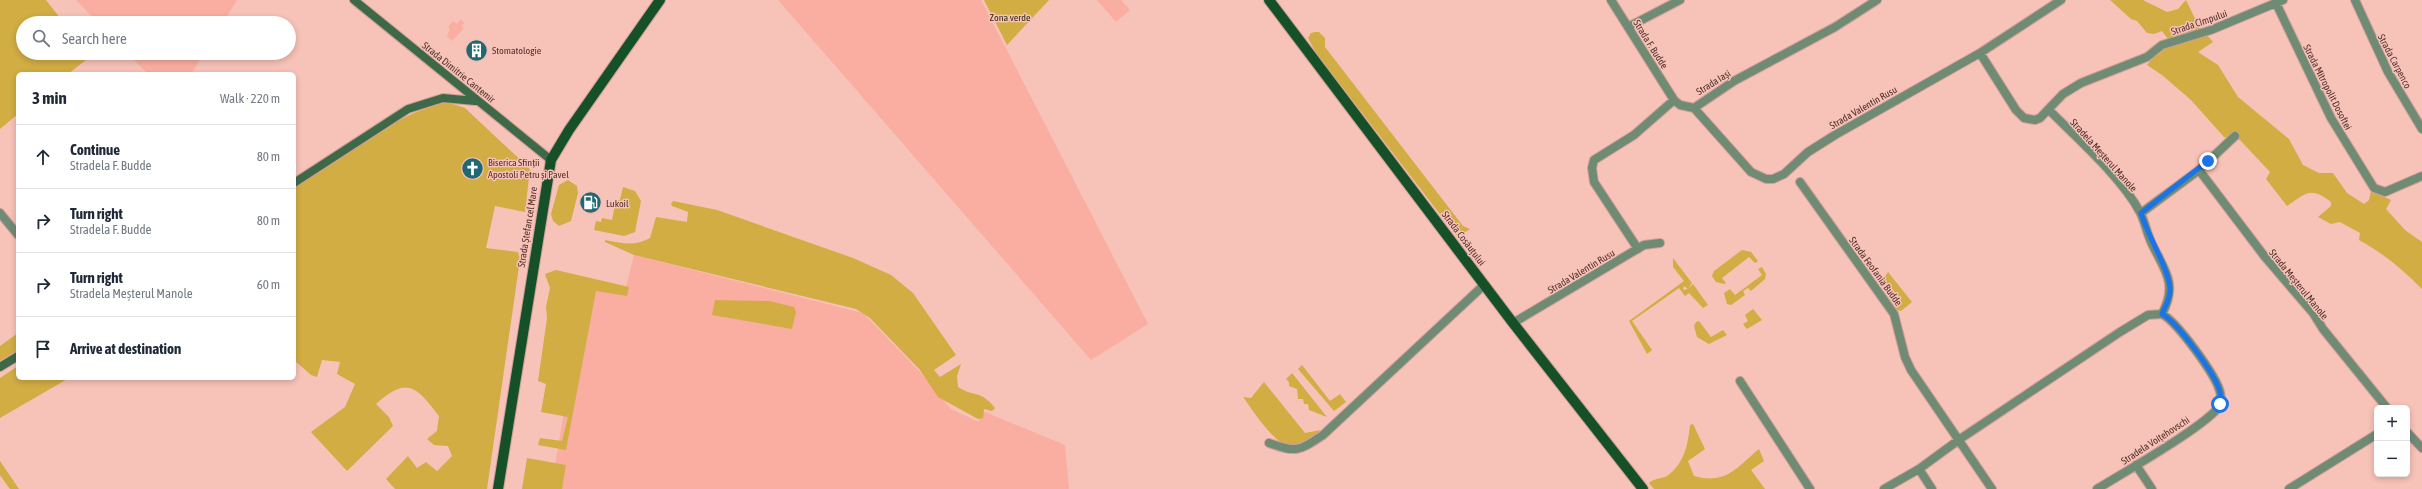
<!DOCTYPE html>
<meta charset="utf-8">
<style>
:root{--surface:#fff;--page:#f2f2f3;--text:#1f2937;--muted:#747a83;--line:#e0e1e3}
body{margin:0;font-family:"Asap Condensed",sans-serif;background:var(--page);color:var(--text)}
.controls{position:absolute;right:12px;bottom:12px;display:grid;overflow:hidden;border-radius:6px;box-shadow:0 2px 6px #0003}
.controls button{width:36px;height:36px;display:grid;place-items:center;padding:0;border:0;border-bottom:1px solid var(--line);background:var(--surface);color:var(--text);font:20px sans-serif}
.stop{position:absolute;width:12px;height:12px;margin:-9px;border:3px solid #1a73e8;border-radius:50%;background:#fff}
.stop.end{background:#1a73e8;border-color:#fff;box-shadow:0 1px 4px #0008}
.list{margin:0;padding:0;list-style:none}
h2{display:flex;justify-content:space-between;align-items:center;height:52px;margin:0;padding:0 16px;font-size:17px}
h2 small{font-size:13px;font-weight:400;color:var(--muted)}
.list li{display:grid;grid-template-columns:26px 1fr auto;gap:12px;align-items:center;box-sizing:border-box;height:64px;padding:0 16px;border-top:1px solid var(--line)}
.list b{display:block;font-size:15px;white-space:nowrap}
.list p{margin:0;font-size:13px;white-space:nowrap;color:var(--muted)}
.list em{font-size:13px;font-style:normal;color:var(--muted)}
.icon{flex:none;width:22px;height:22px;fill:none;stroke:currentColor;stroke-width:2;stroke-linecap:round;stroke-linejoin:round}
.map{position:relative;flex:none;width:2422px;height:489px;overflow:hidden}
.search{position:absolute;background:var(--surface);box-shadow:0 2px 6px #0003;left:16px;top:16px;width:280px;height:44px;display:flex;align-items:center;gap:10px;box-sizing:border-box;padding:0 14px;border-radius:22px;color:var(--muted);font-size:15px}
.panel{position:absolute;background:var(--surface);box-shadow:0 2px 6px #0003;left:16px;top:72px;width:280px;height:308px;border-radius:6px}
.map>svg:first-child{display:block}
</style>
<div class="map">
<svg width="2422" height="489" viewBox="0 0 2422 489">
<rect width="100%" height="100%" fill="#f7c2b8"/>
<!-- built -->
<path fill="#faaea1" d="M76,0H237L223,23H98Z
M778,0H981L1148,324L1091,360Z
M1097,0H1121L1130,10L1116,22Z
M461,19L464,23L461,27L464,28L452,41L447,36L450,29L448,27L453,21L457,24Z
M127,53H204L191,74H148Z
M634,255L863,313L921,373L951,409L979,422L980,410L1065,445L1069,489H551L586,279L626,287Z"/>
<!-- green -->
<path fill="#d1ad43" d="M0,0H46L64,23H23V53H89L91,56L68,74H18V114L0,129Z
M984,0H1049L1007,45Z
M2110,0H2143L2167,12L2178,9L2186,0L2198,25L2213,42L2198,52L2218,65L2238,97L2289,139L2303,165L2319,173H2333L2347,193L2364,204L2369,200L2371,191L2391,200L2386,209L2405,230L2422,242V289C2402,269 2383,253 2359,240L2360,233L2340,222L2331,224L2318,217L2331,206V202C2311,186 2306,193 2287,206L2266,179L2270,172L2240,140L2224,137L2191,100L2162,75L2147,65L2168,39L2162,31L2154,34L2147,33L2137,21L2131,19Z
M1315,32H1319L1325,38V47L1463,226L1470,229L1461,235H1456L1316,53L1308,38L1311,33Z
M447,102L465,108L530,169L525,212L495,206L486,248L518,252L520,259L487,489H395L386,479L408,456L417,468L426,462L437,471L452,456L448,446L434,445L427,439L437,431L439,416C416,386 407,376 376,404L389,417L393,426L347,471L311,432L345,407L355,384L337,374L340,362L322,360L317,377L311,375L294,360V187C341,157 392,115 447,102Z
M568,180L577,186L578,193L571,221L559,226L553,221L551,214L559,185Z
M623,187L635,191L641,201L635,232L624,236L594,230L596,221L601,222L602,218L612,220L616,200H620Z
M673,201L717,210L853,258L891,275L913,293L956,355L934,370L940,377L961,364L957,376L958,387C975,398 980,389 995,408L992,411L984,409L983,418L978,419L938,397L920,370L870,318L856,309L634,255L605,242V240C620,243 635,247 650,238L656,217L687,222L688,212L672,206L671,204Z
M1742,250L1751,252L1758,261L1755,263L1749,257L1722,278L1726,283L1724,284L1716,282L1712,276L1714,271Z
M1673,258L1692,283L1688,289L1684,286L1683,290L1688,289L1693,284L1708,305L1703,308L1689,293L1685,296L1679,288L1632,321L1652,350L1647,354L1629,321L1684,281L1673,267Z
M1762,267L1766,274L1765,279L1751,291L1748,288L1743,291L1745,295L1731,305L1727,304L1724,293L1730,289L1735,295L1762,275L1758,269Z
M556,270L629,287L627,296L596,291L566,450L538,445L540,438L562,441L568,417L541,412L546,384L538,381L547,318L546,307L550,288L545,274Z
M1888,272L1912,302L1901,311L1897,310L1880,284Z
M715,300L769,301L794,307L796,312L792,329L712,315Z
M1753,309L1762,320L1747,329L1743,324L1748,321L1745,315Z
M1699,321L1711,337L1723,330L1727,335L1709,344L1697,337L1694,326L1696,322Z
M18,333V350L0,361V346Z
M1302,365L1330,401L1340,394L1346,402L1334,411L1298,369Z
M18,366V378H69L0,418V378Z
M1292,373L1327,417L1309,410L1308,404H1304L1303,399H1298L1297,389L1289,386V382L1286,379Z
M1264,382L1305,433L1321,430C1313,436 1305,445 1295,447C1277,450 1253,410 1243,397L1251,398Z
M1693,424L1705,449L1688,461L1694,476C1726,485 1736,468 1759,449L1764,461L1751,470L1765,489H1654L1649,483C1654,478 1661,479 1667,476C1684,464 1688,445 1690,425Z
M527,458L566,465L562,489H522Z
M0,461L19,489H10L0,475Z"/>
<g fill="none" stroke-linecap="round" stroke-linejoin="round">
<defs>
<path id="street" d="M1611,0L1674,100
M2355,0L2388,72L2422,129
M2276,3L2331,118L2374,188L2385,192L2422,176
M1628,27L1680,0
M1980,53L2016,110L2024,118L2035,120L2040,118L2063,94L2081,83L2147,57L2162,45L2211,30L2283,0
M1694,108L1751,172L1766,179H1773L1784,174L1808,152L1835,135L1980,53L2061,0
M2049,110C2078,139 2121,177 2140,212C2145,222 2147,234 2152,244C2165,271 2178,284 2162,314
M2199,170L2265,257L2313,313L2323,329L2387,408
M1800,182L1894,314L1905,357L1911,370L1992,489
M0,213L18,235
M2141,213L2199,170L2235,136
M1638,249L1594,182L1592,168L1594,160L1634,135L1674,100L1680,105L1694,108L1734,81L1835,27L1877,0
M1513,323L1644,245L1660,243
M1740,381L1810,489
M2407,432L2422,448
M1269,443C1296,453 1299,451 1323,435L1484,285
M2136,465L2152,489
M1919,469L1932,489
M1884,489L1919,469L1960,439L2120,332L2148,315L2162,314C2177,322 2216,375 2220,392C2221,396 2221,401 2221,404C2210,424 2121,474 2097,489
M2289,489L2377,434"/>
<path id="secondary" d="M354,0L551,160
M294,183L408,109L443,98L475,101
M0,367L18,356"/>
<path id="primary" d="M1269,0L1513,323L1643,489
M498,489L551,160L569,130L660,0"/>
</defs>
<!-- street casing -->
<use href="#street" stroke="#d09f96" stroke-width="10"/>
<!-- secondary casing -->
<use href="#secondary" stroke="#d09f96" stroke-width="10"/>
<!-- primary casing -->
<use href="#primary" stroke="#d09f96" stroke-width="12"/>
<!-- street -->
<use href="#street" stroke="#6f8b74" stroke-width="8"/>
<!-- secondary -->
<use href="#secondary" stroke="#3e6948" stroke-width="8"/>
<!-- primary -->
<use href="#primary" stroke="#165029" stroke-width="10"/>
</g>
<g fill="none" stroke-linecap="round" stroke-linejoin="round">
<!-- route -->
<path stroke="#1a73e8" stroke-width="5" d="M2208,161L2141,213C2147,235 2171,272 2170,291C2170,299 2165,307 2162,314C2177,322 2216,375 2220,392C2221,396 2221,401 2220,404"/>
</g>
<!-- icons -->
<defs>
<symbol id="building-disc" viewBox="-11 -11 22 22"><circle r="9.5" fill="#1f6874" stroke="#f7c2b8"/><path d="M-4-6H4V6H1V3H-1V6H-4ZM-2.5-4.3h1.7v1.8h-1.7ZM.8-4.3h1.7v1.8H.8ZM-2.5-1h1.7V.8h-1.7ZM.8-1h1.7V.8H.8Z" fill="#fff"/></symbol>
<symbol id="church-disc" viewBox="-11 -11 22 22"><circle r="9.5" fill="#1f6874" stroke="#f7c2b8"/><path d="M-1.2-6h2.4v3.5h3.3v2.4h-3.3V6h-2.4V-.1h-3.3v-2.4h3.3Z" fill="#fff"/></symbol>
<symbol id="fuel-disc" viewBox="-11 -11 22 22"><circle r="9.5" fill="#1f6874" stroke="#f7c2b8"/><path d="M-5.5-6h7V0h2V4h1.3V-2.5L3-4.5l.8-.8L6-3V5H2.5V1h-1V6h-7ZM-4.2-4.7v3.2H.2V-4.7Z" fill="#fff"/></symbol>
</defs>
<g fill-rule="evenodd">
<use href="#building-disc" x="464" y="38" width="25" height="25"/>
<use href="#church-disc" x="460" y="156" width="25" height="25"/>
<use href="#fuel-disc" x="578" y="190" width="25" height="25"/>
</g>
<g text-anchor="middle" stroke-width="3" stroke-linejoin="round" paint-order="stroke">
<!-- park labels -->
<g font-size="10" fill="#312913" stroke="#f7c2b8">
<text x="1010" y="21">Zona verde</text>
</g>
<!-- street labels -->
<g font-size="10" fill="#53312b" stroke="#f7c2b8">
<text transform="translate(2199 22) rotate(-19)" y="4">Strada Cîmpului</text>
<text transform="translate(1651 44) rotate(58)" y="4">Strada F. Budde</text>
<text transform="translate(2395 61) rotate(62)" y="4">Strada Carpenco</text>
<text transform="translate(459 72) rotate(39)" y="4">Strada Dimitrie Cantemir</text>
<text transform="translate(1713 82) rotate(-32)" y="4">Strada Iași</text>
<text transform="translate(2328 87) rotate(63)" y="4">Strada Mitropolit Dosoftei</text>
<text transform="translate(1863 107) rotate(-30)" y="4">Strada Valentin Rusu</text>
<text transform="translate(2104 155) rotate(48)" y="4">Stradela Meșterul Manole</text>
<text transform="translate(527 227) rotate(-81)" y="4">Strada Ștefan cel Mare</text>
<text transform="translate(1464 238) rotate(53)" y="4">Strada Cosăuțului</text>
<text transform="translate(1581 271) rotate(-31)" y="4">Strada Valentin Rusu</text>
<text transform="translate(1876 271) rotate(54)" y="4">Strada Feofania Budde</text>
<text transform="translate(2299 284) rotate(51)" y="4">Strada Meșterul Manole</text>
<text transform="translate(2155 440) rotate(-33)" y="4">Stradela Voițehovschi</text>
</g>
<!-- poi labels -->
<g font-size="10" fill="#53312b" stroke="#f7c2b8" text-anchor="start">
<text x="492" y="54">Stomatologie</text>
<text x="488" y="166">Biserica Sfinții<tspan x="488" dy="12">Apostoli Petru și Pavel</tspan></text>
<text x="606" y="207">Lukoil</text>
</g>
</g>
</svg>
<div class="controls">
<button>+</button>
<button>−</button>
</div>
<div class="stop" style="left:2220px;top:404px"></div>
<div class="stop end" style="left:2208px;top:161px"></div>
<div class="search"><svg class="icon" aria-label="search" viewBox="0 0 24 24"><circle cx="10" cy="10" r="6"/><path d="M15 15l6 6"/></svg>Search here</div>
<section class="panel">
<h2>3 min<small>Walk · 220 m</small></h2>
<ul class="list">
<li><svg class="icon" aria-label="ahead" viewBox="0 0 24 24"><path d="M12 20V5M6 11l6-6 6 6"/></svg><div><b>Continue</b><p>Stradela F. Budde</p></div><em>80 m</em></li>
<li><svg class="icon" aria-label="right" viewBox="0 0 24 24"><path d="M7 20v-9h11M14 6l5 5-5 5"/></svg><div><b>Turn right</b><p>Stradela F. Budde</p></div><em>80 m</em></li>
<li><svg class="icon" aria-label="right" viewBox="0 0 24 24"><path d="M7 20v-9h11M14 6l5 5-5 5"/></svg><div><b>Turn right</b><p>Stradela Meșterul Manole</p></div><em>60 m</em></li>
<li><svg class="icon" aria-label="arrive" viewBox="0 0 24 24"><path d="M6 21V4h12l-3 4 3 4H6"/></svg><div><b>Arrive at destination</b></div></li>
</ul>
</section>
</div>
